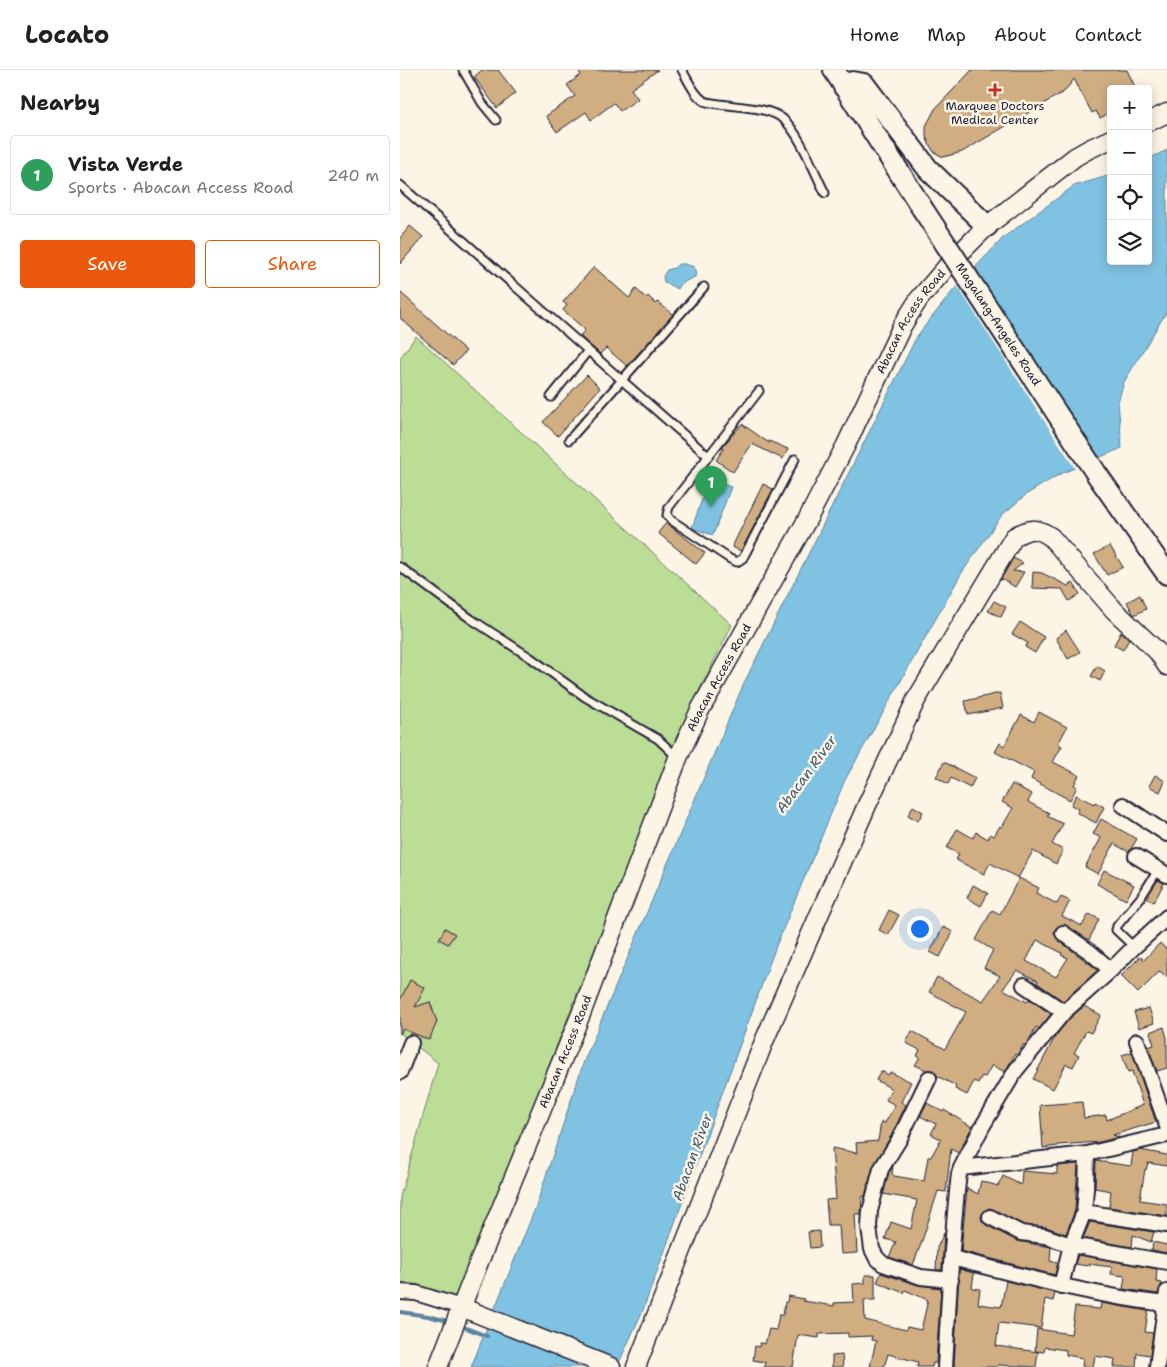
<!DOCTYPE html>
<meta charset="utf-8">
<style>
:root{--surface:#fff;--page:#f6f6f6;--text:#202124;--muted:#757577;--line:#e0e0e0;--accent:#ea580c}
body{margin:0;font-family:"Shantell Sans",sans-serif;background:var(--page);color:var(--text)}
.controls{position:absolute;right:15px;top:15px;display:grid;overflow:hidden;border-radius:5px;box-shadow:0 2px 12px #0003}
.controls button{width:45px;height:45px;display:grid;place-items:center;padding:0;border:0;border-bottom:1px solid var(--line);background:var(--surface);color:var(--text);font:25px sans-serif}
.you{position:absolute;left:519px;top:858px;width:18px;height:18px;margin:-12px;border:4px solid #fff;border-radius:50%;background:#1a73e8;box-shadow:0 0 0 8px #1a73e833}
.badge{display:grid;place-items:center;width:32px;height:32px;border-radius:50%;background:var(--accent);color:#fff;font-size:16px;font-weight:700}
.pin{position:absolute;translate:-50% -41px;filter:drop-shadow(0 1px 2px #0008)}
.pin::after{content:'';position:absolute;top:26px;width:18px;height:15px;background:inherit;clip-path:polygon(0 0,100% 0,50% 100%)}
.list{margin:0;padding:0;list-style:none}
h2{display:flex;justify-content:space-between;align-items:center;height:65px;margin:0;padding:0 20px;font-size:21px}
h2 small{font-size:16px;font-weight:400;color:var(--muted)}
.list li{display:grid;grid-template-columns:32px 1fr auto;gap:15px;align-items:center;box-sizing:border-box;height:80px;margin:0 10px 10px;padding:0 10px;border:1px solid var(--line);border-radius:5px}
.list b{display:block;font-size:19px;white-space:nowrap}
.list p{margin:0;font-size:16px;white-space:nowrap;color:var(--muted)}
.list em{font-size:16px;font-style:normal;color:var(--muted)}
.actions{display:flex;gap:10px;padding:15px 20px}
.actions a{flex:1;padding:11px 0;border:1px solid var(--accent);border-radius:5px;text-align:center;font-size:18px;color:var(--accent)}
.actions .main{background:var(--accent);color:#fff}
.icon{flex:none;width:28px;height:28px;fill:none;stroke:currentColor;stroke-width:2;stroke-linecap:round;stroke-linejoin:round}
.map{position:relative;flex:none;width:767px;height:1297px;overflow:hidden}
header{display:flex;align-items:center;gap:30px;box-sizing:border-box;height:70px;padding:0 25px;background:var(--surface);border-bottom:1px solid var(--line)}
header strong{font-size:24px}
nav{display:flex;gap:28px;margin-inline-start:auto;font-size:18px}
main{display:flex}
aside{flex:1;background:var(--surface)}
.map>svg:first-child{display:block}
</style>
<header>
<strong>Locato</strong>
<nav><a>Home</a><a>Map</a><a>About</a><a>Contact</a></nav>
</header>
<main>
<aside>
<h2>Nearby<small></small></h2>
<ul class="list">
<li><span class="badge" style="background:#2e9e5b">1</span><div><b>Vista Verde</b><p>Sports · Abacan Access Road</p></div><em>240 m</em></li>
</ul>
<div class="actions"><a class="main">Save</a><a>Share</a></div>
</aside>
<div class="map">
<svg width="767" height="1297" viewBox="0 0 767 1297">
<rect width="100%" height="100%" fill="#fcf5e5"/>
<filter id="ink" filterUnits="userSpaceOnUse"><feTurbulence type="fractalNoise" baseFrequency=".02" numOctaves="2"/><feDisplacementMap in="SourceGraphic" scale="10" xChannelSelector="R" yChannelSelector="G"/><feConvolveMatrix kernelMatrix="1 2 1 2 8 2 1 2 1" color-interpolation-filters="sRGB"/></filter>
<g filter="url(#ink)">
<!-- green -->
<path fill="#bcdd96" stroke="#6f8068" d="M16,266L332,555L292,635L266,699L57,1228L0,1217V1127L38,993L0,963V288Z"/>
<!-- water -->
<path fill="#80c2e1" stroke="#5a829f" d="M767,80V241L724,312L718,332L722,378L660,404L627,424L602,445L561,504L445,710L376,876L243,1240L217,1297H71L135,1139L184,991L344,613L517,266L552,222L604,167L674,116L711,105V191H748V89Z
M279,194H285L294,197L296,202L295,207L282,213L278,219L264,212L263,206L267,200L274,198Z
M309,409L331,417L313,465L292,458Z"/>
<!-- pier -->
<path fill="#fcf5e5" d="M572,197L697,391L676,400L556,214Z"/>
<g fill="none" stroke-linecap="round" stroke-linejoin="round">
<!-- stream -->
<path stroke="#5a829f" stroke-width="4" d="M0,1242L28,1246L44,1250
M66,1258L87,1266"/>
</g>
<!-- building -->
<path fill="#d0ae82" stroke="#22223b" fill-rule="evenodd" d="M82,0H98L116,23L97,38L74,7Z
M178,0H258L231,19L238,29L220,41L214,33L191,50L186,42L157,62L146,46L175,26L167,15L181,5Z
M572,0H727L736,19H711V42L700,48L696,41L692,43L674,9L665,21L562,82L543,87L534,82L529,74L526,66V56L535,39Z
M10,156L23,167L0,194V168Z
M194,197L229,228L236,219L246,228L248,226L256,234L258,232L273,245L227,296L206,278L200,284L180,266L185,260L163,240L167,235L163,232Z
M0,222L66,281L53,295L0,248Z
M187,305L200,318L158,366L143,352Z
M342,354L369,373V371L388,379L383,389L352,374L333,402L316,390L324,378L322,377Z
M363,414L373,419L341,481L332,477Z
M266,453L305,483L296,494L258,463Z
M710,476L723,497L707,505L694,484Z
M613,488L623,493L613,501L624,502L615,517L602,509L600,511Z
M633,502L642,503L668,516L673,513L680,524L669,531L662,519L632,518Z
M740,525L746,539L734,545L727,532Z
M594,531L606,537L601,547L588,541Z
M620,552L644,567L635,583L625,577L628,573L612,564Z
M666,560L680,582L668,589L656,568Z
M721,562L729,569L723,580L714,575Z
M697,596L705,601L700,611L691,606Z
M600,623L603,638L568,645L565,631Z
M639,642L667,657L658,674L662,676L653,692L679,705L674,715L677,717L670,730L631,709L634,702L595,682L600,673L604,676L621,645L634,652Z
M544,692L575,708L570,718L551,708L548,714L536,707Z
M755,705L765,711L760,722L749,716Z
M612,714L632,724L628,732L649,743L647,746L663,754L652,774L663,780L656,794L633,781L618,808L590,793L584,804L556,790L559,784L547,778L557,759L573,768L576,762L588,769L590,764L594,766L600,756L602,757L613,738L602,732Z
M676,725L694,734L695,732L704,737L696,753L677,743L679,739L671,735Z
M513,736L523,742L518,751L508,745Z
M701,749L737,769L729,782L714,774L698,804L685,797L701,768L693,764Z
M704,800L734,815L726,830L697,814Z
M619,808L639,818L636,823L657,834L661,827L670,831L662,846L682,856L689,844L699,849L689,870L664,854L656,858L654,863L658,870L698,900L663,931L637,913L638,911L617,900L603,919L627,932L629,929L651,944L639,959L636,957L628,972L625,975L624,974L617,985L615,984L605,1002L592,995L585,1007L582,1006L578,1013L574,1011L567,1025L555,1019L556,1016L537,1006L533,1000H526L515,995L520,987L517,986L520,980L506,973L512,961L545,979L566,942L529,922L537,907L583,931L600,906L584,898L593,880L576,870L592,840L600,844ZM637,870L662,883L661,885L668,888L656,907L626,891Z
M758,810L764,813L754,832L746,828Z
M573,815L588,823L581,836L567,828Z
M489,840L499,845L488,865L479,860Z
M543,857L553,862L540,887L530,882Z
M45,858L55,864L48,874L39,869Z
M760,873L767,880V908L760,901L738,923L721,906L741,886L744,890Z
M10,910L25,918L15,937L30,932L37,952L29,970L3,959L0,964V930Z
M684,936L701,945L691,963L686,961L674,983L679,985L673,997L666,994L653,1019L633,1009L655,967L670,948Z
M749,938L754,953L739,958L734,942Z
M764,957L767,968V998L757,1001L748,977L754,975L750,962Z
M732,982L756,1052L713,1065L719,1067L700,1072L658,1075V1076L643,1078L640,1035L682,1032L684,1048L706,1045L707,1050L743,1035L732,1001L728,1002L722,985Z
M481,1001L489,1005L490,1002L511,1012L501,1032L506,1035L491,1066L473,1097L465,1126L462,1127L461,1144H455L457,1183L441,1184L439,1155H428L426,1130L436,1129L432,1078L457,1083L456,1073L478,1071L481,1052L485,1053L495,1035L486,1030L492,1019L476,1010Z
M527,1033L543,1042L544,1040L572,1057L558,1083L551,1079L546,1122L538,1121L521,1174L513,1195L489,1187L496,1172L485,1169L491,1152L511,1159L517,1130L483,1124L489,1102L493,1096L492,1104L494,1106L524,1111L528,1087H531L541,1069L531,1064L536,1054L520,1046Z
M740,1080L767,1085V1096L748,1093L746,1100L745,1099L740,1130L767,1134V1146L709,1137L711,1121L695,1118L696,1091L731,1096L733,1082Z
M678,1094L675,1140L666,1164L646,1157L624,1155L590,1138L585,1140L581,1147L582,1151L586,1155L617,1171L651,1177L650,1191L658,1193L655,1205L561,1181L567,1118L578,1124L581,1111L598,1116L603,1106L621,1115L622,1101L657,1104V1096Z
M690,1152L754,1162L751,1172L733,1165L732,1177L683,1168Z
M419,1161L420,1177L410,1178L408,1162Z
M544,1163L542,1200H536L537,1178Z
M753,1172L767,1175V1183L752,1180Z
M678,1185L757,1199L756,1212L762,1213L758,1224L723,1219L725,1206L711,1204L712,1197L688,1194V1196L675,1194Z
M559,1199L574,1203L572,1218L580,1219L578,1234L601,1237L606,1211L655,1223L653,1231L645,1229L641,1258L599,1253L596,1276L638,1282L636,1297L598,1295L597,1297H554Z
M481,1203L518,1215L541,1218L536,1293H533L532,1297H517L518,1292L488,1284L484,1297H470L476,1271L471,1270L472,1266L448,1267V1263L419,1264V1268L398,1265L393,1297H364L365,1292L353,1290L355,1276L359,1277L360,1273L365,1274L369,1259L376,1260L379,1245H383L385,1232H387L388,1226L404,1229L403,1231L434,1236V1233L454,1232L453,1214L465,1213V1205H475V1230H464L465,1250L506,1260L507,1257L521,1260L528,1230L505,1220L504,1223L477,1212Z
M701,1233L748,1241L745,1262L753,1263L750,1285L737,1283L736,1297H714L715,1289L695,1286L693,1297L682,1296L683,1288L666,1285V1280L645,1277L644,1282L635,1281L637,1259L671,1264L675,1237L700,1239Z
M442,1285L443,1297H432V1286Z"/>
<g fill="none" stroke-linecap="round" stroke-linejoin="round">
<defs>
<path id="service" d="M63,0L82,33L96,50
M282,0C288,10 294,25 304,31C308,33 315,33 320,34C338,37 369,37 383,49C399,62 415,103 425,123
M0,115L308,386
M359,321L269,437L267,445L271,450L330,489L337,492L343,488L395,389
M151,327L187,282
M169,370L304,217
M0,497L71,549L131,588L185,627L258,669L278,688
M734,877L716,860L717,856L741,827L758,800"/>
<path id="minor" d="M723,735L767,764
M736,786L767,805
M663,863L690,882L711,900
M624,915L664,942
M737,971L767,1056
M0,1002L11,973
M529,1008L499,1070L481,1099L470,1141L469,1157L472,1179L476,1187L483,1194L521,1207L551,1210
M561,1098L687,1084L767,1065
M684,1142L767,1155
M590,1147L621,1163L645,1166L671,1175L767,1192
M552,1188C622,1206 693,1226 765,1234
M661,1216L671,1175L684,1142L686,1119L687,1084
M0,1222L16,1223L61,1237
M545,1297C549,1233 551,1168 559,1104L561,1098L582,1057L616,1000L664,942L711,900L734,877L767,847
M757,1297L767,1222"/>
<g id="tertiary">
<path d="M748,52L767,43"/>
<path d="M61,1237L211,1297"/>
<path id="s1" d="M38,1297L79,1192L181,944L278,688L300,640L407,450L446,375L502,256L519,229L550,193L587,156L675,87L689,79L711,69"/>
<path d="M236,1297L365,969L467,735L516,630L614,467C629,458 636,457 651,467L714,540L758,582L767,596"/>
</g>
<path id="secondary" d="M434,0L522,138
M444,17L453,12L464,14L528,99L587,156
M698,406L767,504"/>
</defs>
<!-- service casing -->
<use href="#service" stroke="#22223b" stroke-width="11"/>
<!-- minor casing -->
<use href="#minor" stroke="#22223b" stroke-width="18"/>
<!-- tertiary casing -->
<use href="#tertiary" stroke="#22223b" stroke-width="21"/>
<!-- secondary casing -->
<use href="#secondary" stroke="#22223b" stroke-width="24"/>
<!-- service -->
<use href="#service" stroke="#fcf5e5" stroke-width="7"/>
<!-- minor -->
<use href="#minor" stroke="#fcf5e5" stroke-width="14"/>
<!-- tertiary -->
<use href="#tertiary" stroke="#fcf5e5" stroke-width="18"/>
<!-- secondary -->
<use href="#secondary" stroke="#fcf5e5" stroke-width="20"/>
<defs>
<g id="secondary-bridge">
<path id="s2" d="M522,138L698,406"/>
</g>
</defs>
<!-- secondary-bridge casing -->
<use href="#secondary-bridge" stroke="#22223b" stroke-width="24" stroke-linecap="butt"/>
<!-- secondary-bridge -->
<use href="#secondary-bridge" stroke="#fcf5e5" stroke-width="20"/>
</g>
</g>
<!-- markers -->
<path fill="#c8321e" stroke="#fcf5e5" stroke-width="2" d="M592.5 12.5h5v5h5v5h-5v5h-5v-5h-5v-5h5z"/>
<g text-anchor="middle" stroke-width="5" stroke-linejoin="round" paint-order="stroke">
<!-- poi labels -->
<g font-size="12" fill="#22223b" stroke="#fcf5e5">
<text x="595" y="40">Marquee Doctors<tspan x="595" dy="14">Medical Center</tspan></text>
</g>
<!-- street labels -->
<g font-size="12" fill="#22223b" stroke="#fcf5e5">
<text dy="4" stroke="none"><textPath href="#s1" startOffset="1150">Abacan Access Road</textPath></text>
<text dy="4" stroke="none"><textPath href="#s2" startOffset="139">Magalang-Angeles Road</textPath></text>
<text dy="4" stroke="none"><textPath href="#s1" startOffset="745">Abacan Access Road</textPath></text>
<text dy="4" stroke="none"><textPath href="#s1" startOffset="340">Abacan Access Road</textPath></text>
</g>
<!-- water labels -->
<g font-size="14" font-style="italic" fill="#435a75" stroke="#fcf5e5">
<text transform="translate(406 704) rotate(-54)" y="5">Abacan River</text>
<text transform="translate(292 1087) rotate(-70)" y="5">Abacan River</text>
</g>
</g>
</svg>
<div class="controls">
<button>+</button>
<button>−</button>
<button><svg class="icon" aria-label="locate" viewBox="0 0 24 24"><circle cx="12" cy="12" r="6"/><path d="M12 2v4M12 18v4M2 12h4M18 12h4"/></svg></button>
<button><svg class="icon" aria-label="layers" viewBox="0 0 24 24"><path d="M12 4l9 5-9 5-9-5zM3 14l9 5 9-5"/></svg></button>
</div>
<div class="you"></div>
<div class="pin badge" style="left:311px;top:437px;background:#2e9e5b">1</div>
</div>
</main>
